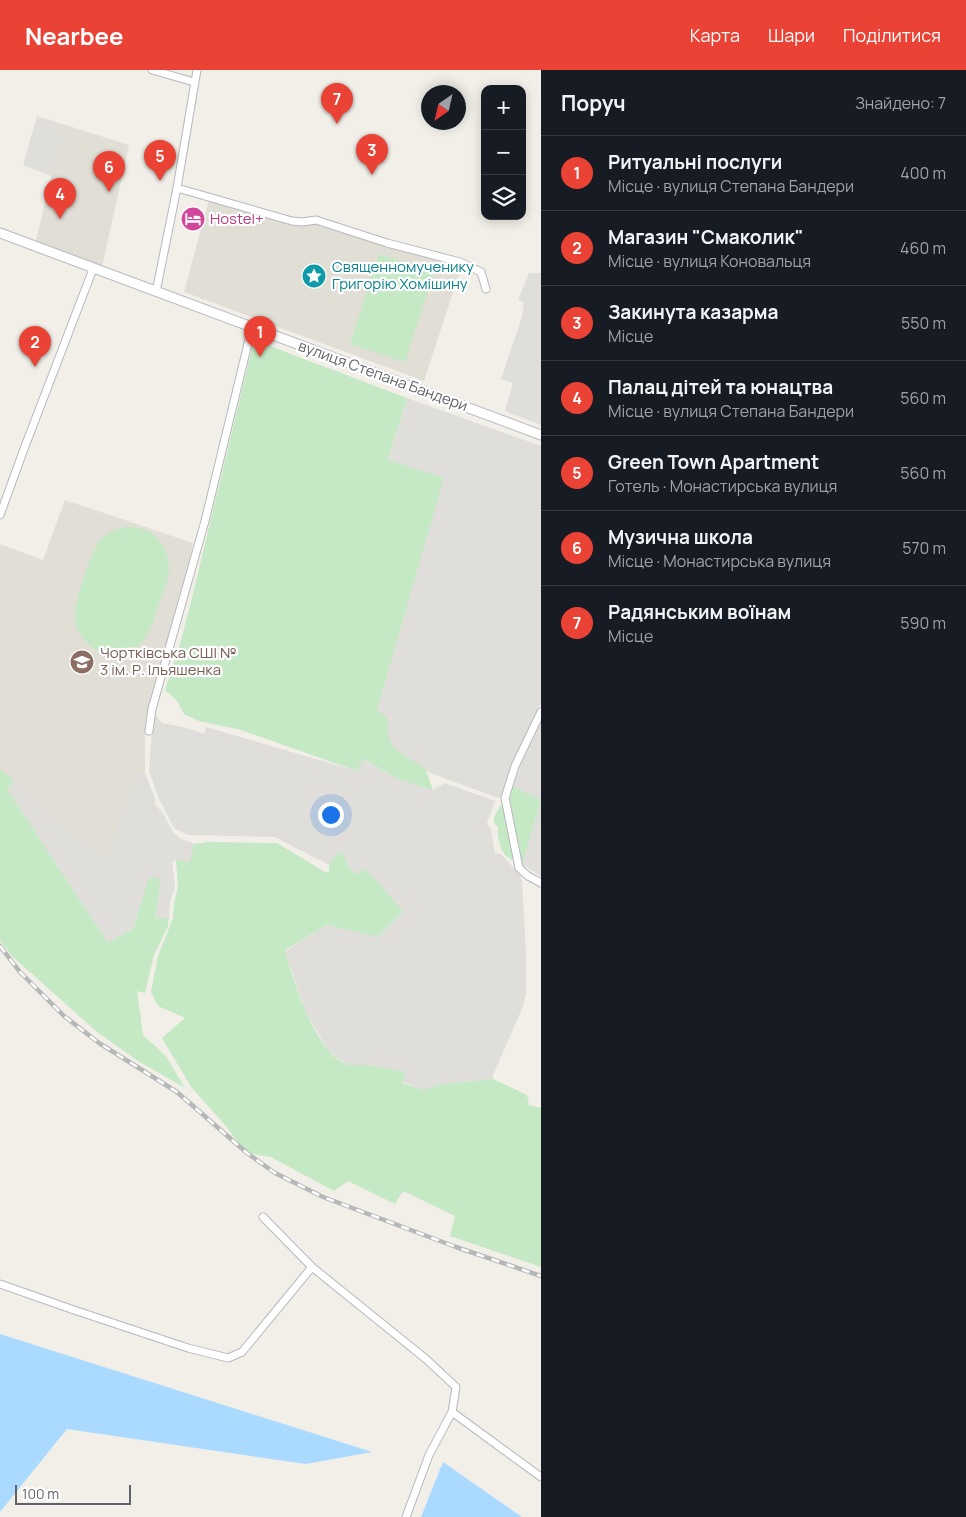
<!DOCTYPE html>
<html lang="uk">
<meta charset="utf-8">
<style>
:root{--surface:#171b24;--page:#20242c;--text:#f1f3f6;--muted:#9ea1a6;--line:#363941;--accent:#ea4335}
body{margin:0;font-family:Manrope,sans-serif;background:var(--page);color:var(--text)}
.controls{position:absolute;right:15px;top:15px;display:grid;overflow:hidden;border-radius:10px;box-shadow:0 2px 12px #0003}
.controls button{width:45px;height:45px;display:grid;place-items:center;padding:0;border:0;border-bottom:1px solid var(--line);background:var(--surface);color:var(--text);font:25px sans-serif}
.compass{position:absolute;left:421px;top:15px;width:45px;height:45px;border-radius:50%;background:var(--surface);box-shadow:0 2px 12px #0003;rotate:214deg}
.scale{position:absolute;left:15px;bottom:12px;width:116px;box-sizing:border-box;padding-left:5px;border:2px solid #5f6368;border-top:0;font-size:14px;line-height:18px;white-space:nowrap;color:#5f6368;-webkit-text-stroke:4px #fff;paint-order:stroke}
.you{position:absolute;left:330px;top:744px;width:18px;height:18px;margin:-12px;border:4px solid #fff;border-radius:50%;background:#1a73e8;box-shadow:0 0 0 8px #1a73e833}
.badge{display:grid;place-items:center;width:32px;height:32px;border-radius:50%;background:var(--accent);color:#fff;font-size:16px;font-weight:700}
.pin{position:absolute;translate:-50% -41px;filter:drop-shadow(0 1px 2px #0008)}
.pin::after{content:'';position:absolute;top:26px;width:18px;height:15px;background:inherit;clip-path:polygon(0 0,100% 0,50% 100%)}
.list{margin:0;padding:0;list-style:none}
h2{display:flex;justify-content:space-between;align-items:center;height:65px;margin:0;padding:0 20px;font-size:21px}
h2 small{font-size:16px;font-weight:400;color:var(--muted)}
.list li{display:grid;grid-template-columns:32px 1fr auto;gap:15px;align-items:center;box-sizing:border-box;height:75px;padding:0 20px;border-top:1px solid var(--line)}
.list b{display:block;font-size:19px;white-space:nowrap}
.list p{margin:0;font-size:16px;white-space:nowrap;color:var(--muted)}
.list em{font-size:16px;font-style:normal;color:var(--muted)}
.icon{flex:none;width:28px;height:28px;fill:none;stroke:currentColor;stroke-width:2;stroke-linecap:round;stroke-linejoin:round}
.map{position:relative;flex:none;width:541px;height:1447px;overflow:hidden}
header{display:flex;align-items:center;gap:30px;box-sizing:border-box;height:70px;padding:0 25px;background:var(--accent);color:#fff}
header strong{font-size:24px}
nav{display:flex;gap:28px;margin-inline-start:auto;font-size:18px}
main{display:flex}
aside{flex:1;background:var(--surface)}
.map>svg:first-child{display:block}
</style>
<header>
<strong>Nearbee</strong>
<nav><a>Карта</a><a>Шари</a><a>Поділитися</a></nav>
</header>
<main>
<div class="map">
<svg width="541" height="1447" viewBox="0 0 541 1447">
<rect width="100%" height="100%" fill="#f1efe8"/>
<!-- industrial -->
<path fill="#e0deda" d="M37,46L56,52L54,58L66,63L51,106L23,95Z
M529,203H541V355L505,341L513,313L501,309L522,247L524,233L518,230Z
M407,328L541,376V633L506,718L502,726L498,728L366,679L443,408L388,391Z
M153,645L156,646L162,653L187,658L204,664L206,657L357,701L362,689L400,710L433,720L445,713L495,731L487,753L491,759L495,783L501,784L520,805L522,811L526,884V924L522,939L493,1005V1009L437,1015L425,1020L402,1012L406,1002L364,995H349L338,989L327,979L305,941L285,881L327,855L378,867L403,841L365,798L357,804L349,798L344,784L339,782L329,795L275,767L188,765L174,758L159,729L149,701Z
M541,652V730L513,716L526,681Z
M138,701L145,703L155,729V734L164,745L173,762L178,767L194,774L191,792L176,790L172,792L175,817L170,833L169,848H155L160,817L147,812L134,858L108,873L7,719L14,711L77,767Z
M541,731V806L522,795V792Z"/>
<!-- education -->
<path fill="#e1ded6" d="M56,52L129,75L102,197L36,171L51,106L66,63L53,58Z
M209,129L295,155L317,154L461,198L424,311L184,222Z
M65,430L193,473L181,528L145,655V703L138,701L106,788L77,767L0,699V474L43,490Z"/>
<!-- green -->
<path fill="#c5e8c5" d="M379,184L434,202L405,292L350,274Z
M254,270L407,328L388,390L444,408L377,640L388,649V662L391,673L396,680L425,698L433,720L400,710L363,689L357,701L241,660L199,651L184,644L177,631L166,621V617L179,578L191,532Z
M128,457C132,457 138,457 143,459C163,466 172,489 168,509C166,517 162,526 159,534C151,559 146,581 116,584C106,585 95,581 88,574C81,567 75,559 75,548C74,533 91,480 101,469C108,461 118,459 128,457Z
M0,699L14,711L7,719L108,873L134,858L147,812L152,807L159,809L160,817L155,848H169L168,856L154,885L145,923L137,921L143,965L166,986L185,1018L138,991L96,961L12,886L0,871Z
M513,716L541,730L522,795L520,794C520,787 520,780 519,774C514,754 505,736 513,716Z
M501,735H504L514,790C501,788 497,768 498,757L494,753V747Z
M208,772L277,773L325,802H329V795L339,782L344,784L349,798L357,804L365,798L403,841L378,867L327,855L285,880C293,910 316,986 349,995C354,996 359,994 364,995C378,996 392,1000 406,1002L402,1013L425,1020L437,1015L493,1009L527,1025L529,1035L541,1038V1197L450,1166L455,1146L403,1121L395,1134L348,1111L334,1121L271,1087L246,1083L225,1055L191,1017L162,968L185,948L158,936L151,922L158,886L173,848L174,833L178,817L176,790L190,792L194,774Z"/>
<!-- water -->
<path fill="#aadaff" d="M0,1264L372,1382L306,1394L67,1359L0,1442Z
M443,1392L522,1447H421Z"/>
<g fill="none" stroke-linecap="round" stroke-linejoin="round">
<defs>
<path id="minor" d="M152,0L194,12
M177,118L292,151L302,152L316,150L387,173L460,192L481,202L486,219
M156,222L177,118L197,0
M0,445L24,379L93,199
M541,642L515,696L505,728L519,798L528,806L541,813
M149,661L152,639L205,451L252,257
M312,1197L426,1289L456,1317L452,1342L429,1385L406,1447
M0,1214L74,1240L188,1278L228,1288L242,1282L312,1197L263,1147
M452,1342L541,1407"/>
<path id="tertiary" d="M0,163L541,365"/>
</defs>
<!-- minor casing -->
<use href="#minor" stroke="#b5b8bc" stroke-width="9"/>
<!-- tertiary casing -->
<use href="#tertiary" stroke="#b5b8bc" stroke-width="11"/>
<!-- minor -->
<use href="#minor" stroke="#fff" stroke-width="7"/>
<!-- tertiary -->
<use href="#tertiary" stroke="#fff" stroke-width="9"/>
<defs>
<path id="rail" d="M0,876L20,902L64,946L99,973L177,1022L247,1083L275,1103L323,1127L456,1177L541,1206"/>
</defs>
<!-- rail casing -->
<use href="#rail" stroke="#b6b7b8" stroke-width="4.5"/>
<!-- rail -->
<use href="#rail" stroke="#fff" stroke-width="2.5" stroke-dasharray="8" stroke-linecap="butt"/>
</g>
<!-- icons -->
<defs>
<symbol id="hotel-disc" viewBox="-11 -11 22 22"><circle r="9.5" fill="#d1479c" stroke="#fff"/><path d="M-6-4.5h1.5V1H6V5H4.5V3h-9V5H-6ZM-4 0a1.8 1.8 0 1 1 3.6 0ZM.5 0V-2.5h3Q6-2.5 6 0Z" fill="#fff"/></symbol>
<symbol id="sight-disc" viewBox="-11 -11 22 22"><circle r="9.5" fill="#0f9aa8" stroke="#fff"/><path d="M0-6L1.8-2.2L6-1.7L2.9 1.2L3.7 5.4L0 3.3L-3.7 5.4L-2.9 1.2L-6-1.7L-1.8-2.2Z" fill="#fff"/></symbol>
<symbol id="school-disc" viewBox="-11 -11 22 22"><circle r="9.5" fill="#8d6e63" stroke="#fff"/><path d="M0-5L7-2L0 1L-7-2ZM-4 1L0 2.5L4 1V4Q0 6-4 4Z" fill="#fff"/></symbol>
</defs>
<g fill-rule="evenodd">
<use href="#hotel-disc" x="179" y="135" width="28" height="28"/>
<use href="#sight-disc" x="300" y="192" width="28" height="28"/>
<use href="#school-disc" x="68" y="578" width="28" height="28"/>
</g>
<g text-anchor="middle" stroke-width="4.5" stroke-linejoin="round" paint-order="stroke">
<!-- hotel labels -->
<g font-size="15" fill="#b23c85" stroke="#fff" text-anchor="start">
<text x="210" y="154">Hostel+</text>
</g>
<!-- culture labels -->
<g font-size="15" fill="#0d838f" stroke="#fff" text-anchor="start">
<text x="332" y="202">Священномученику<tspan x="332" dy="17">Григорію Хомішину</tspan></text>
</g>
<!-- street labels -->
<g font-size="15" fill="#5f6368" stroke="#fff">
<text transform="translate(383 306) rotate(20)" y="5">вулиця Степана Бандери</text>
</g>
<!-- education labels -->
<g font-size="15" fill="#785e54" stroke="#fff" text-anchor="start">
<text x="100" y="588">Чортківська СШІ №<tspan x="100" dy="17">3 ім. Р. Ільяшенка</tspan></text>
</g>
</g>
</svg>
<div class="controls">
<button>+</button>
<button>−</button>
<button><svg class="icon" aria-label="layers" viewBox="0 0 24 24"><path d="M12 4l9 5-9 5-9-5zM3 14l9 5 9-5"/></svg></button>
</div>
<svg class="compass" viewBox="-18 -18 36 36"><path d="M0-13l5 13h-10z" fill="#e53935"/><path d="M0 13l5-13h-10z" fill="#9ea1a6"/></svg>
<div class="scale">100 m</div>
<div class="you"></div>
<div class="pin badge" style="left:260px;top:287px">1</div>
<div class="pin badge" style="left:35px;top:297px">2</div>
<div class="pin badge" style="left:372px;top:105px">3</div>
<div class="pin badge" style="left:60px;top:149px">4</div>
<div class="pin badge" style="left:160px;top:111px">5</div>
<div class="pin badge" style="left:109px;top:122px">6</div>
<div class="pin badge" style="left:337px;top:54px">7</div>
</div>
<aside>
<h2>Поруч<small>Знайдено: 7</small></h2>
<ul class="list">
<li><span class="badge">1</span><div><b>Ритуальні послуги</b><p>Місце · вулиця Степана Бандери</p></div><em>400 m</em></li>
<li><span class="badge">2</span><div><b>Магазин &quot;Смаколик&quot;</b><p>Місце · вулиця Коновальця</p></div><em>460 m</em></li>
<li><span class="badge">3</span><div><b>Закинута казарма</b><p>Місце</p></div><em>550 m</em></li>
<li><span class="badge">4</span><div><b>Палац дітей та юнацтва</b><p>Місце · вулиця Степана Бандери</p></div><em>560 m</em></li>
<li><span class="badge">5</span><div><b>Green Town Apartment</b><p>Готель · Монастирська вулиця</p></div><em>560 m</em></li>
<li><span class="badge">6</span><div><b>Музична школа</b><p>Місце · Монастирська вулиця</p></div><em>570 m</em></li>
<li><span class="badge">7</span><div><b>Радянським воїнам</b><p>Місце</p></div><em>590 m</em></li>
</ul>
</aside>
</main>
